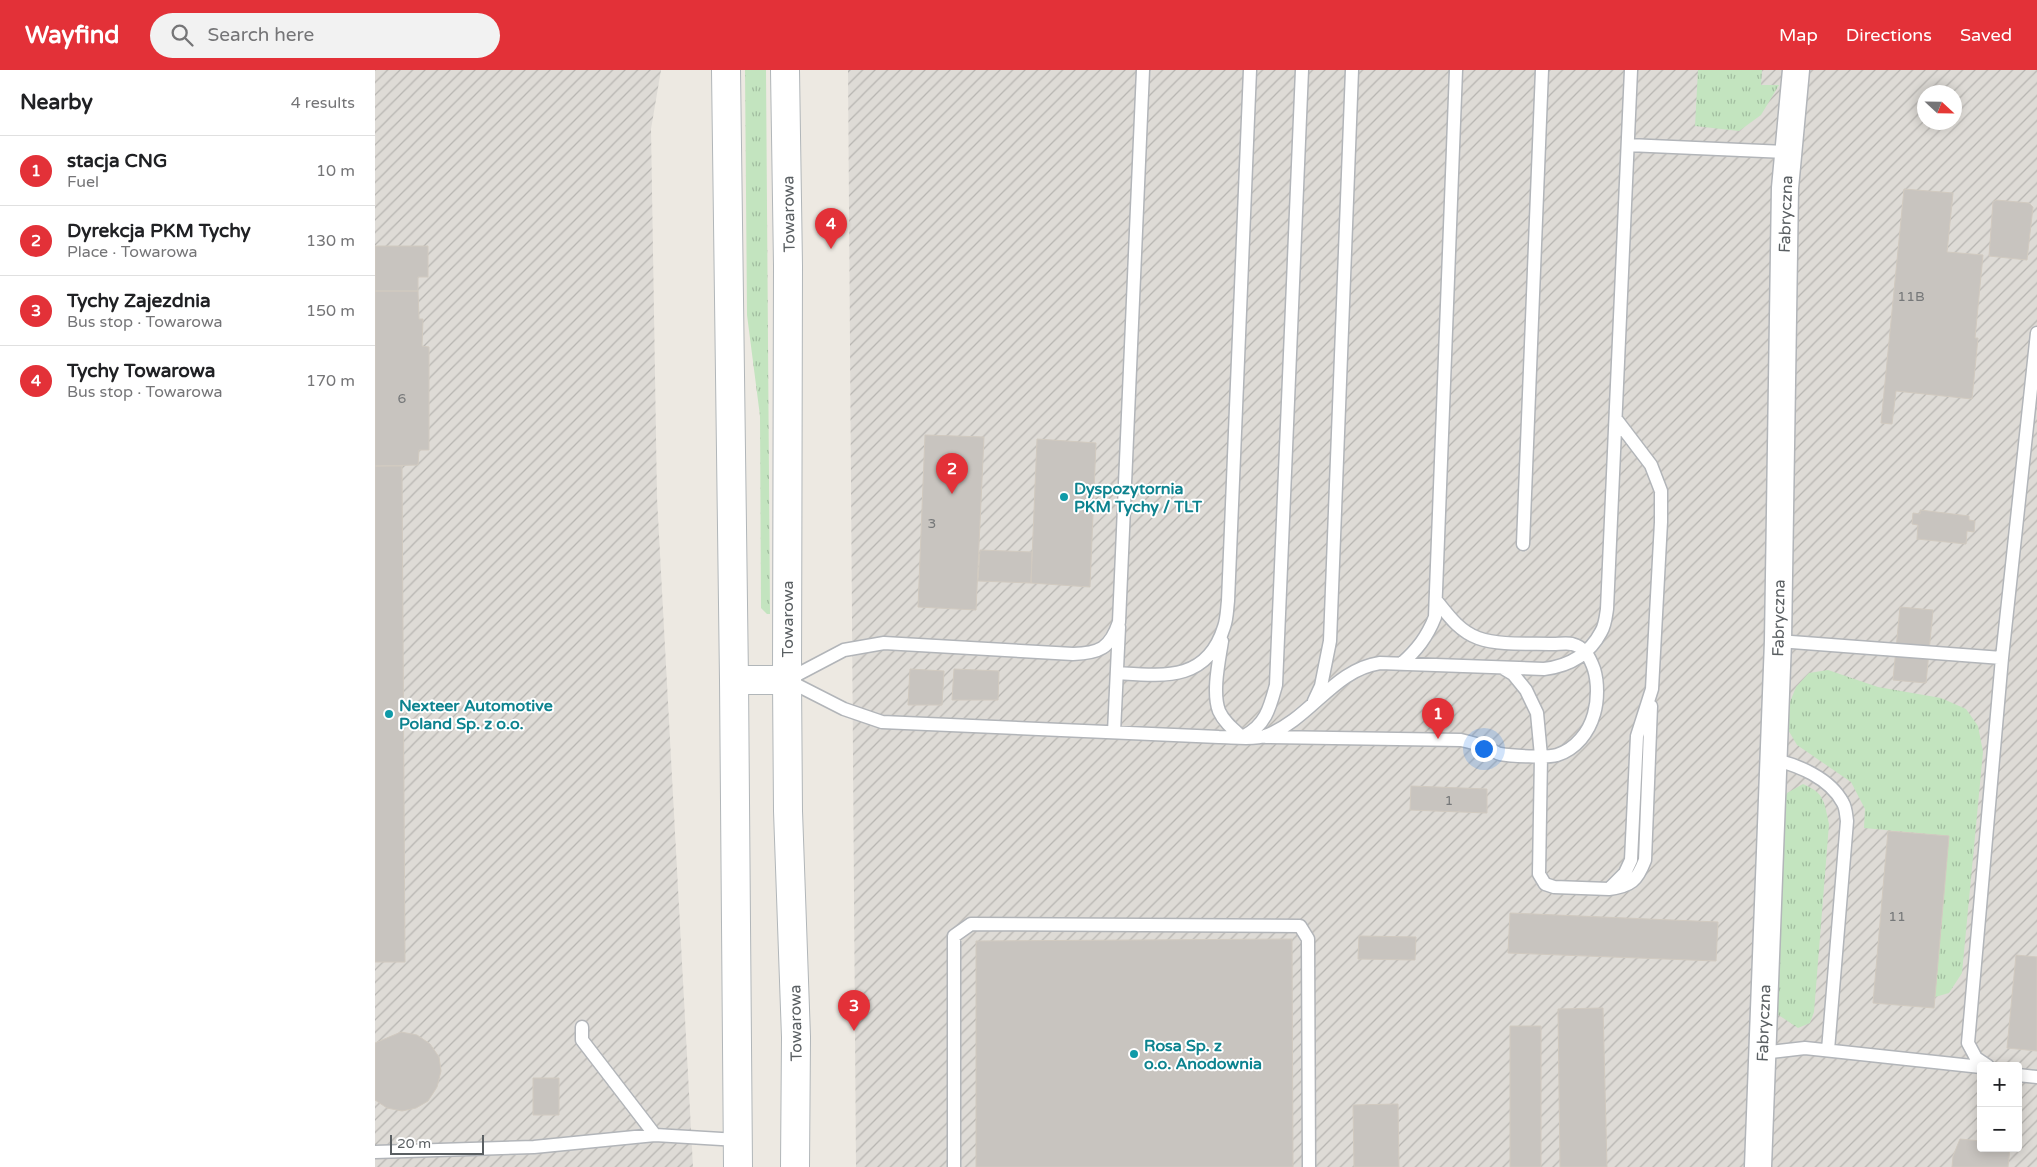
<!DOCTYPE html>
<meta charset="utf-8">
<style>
:root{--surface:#fff;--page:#f2f2f2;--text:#202124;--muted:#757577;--line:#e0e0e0;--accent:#e33138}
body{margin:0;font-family:"Varela Round",sans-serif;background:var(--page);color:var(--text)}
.controls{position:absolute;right:15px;bottom:15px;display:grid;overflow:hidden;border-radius:5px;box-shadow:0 2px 12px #0003}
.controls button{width:45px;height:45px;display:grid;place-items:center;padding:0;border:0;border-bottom:1px solid var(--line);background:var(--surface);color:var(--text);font:25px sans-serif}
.compass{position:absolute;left:1542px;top:15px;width:45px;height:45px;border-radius:50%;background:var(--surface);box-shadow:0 2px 12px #0003;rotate:112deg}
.scale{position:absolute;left:15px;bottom:12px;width:94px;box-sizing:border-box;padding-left:5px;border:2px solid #5a5f62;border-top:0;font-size:14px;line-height:18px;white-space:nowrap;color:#5a5f62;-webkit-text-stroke:4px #fff;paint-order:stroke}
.you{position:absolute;left:1108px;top:678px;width:18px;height:18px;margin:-12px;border:4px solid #fff;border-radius:50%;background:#1a73e8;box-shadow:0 0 0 8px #1a73e833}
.badge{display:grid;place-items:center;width:32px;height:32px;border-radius:50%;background:var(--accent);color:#fff;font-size:16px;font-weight:700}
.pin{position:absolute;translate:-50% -41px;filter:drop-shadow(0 1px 2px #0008)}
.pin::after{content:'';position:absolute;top:26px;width:18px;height:15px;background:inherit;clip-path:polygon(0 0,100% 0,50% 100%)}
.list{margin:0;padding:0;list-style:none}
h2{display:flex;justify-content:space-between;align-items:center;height:65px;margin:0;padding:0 20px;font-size:21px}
h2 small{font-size:16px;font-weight:400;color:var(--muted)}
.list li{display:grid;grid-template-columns:32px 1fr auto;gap:15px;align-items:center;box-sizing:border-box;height:70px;padding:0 20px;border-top:1px solid var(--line)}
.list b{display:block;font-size:19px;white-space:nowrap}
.list p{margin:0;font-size:16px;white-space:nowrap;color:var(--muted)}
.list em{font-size:16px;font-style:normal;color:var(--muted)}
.icon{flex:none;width:28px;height:28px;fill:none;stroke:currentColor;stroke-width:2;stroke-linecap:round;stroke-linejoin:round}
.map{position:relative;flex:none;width:1662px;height:1097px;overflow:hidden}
header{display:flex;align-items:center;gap:30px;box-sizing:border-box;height:70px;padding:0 25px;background:var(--accent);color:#fff}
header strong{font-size:24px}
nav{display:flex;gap:28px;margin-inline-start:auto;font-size:18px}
.search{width:350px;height:45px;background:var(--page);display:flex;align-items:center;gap:12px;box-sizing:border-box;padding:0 18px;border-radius:28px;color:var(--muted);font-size:19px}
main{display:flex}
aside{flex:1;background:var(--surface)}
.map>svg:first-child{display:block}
</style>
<header>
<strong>Wayfind</strong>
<div class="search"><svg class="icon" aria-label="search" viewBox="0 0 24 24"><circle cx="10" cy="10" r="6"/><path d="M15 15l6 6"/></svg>Search here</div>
<nav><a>Map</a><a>Directions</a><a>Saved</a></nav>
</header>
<main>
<aside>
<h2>Nearby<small>4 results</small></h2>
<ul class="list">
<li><span class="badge">1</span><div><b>stacja CNG</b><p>Fuel</p></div><em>10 m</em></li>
<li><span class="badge">2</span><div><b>Dyrekcja PKM Tychy</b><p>Place · Towarowa</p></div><em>130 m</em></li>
<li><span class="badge">3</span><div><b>Tychy Zajezdnia</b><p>Bus stop · Towarowa</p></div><em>150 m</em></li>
<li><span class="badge">4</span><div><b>Tychy Towarowa</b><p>Bus stop · Towarowa</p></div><em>170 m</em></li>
</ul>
</aside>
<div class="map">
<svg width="1662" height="1097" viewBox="0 0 1662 1097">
<defs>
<pattern id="industrial-furrows" width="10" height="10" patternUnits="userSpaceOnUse" patternTransform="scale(1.25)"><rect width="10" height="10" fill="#dedbd6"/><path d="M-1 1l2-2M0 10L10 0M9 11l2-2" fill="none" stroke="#b7b5b1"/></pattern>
<pattern id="grass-tufts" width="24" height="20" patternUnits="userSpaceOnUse" patternTransform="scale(1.25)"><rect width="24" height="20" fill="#c3e4bf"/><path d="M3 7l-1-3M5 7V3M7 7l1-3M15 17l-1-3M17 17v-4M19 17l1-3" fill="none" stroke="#a1bc9f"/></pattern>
</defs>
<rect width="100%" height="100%" fill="#ede9e2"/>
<!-- industrial -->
<path fill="url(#industrial-furrows)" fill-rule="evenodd" d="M0,0H286L276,59L282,428L318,1097H0Z
M473,0H1662V1097H481ZM1550,22H1580V52H1550ZM1606,996H1643V1078H1606Z"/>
<!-- grass -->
<path fill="url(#grass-tufts)" d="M370,0H391L395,544H392L386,538L385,346L372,245Z
M1323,0H1387L1386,15H1404L1386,45L1364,61L1320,56Z
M1453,600L1503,617L1566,628L1591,639L1603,656L1608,682L1587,903L1574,923L1560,927L1574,766L1489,758L1490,739L1476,712L1422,675L1412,658L1413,637L1421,617L1434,603Z
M1428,714C1450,723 1449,732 1454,754L1439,942L1435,953L1423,958L1402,944L1405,743L1412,723Z"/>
<!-- building -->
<path fill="#c8c4bf" stroke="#d1cac0" d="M1529,119L1578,123L1572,182L1608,185L1600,268H1603L1597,329L1521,321L1517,354L1506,353Z
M1621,130L1654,133L1658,137L1652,190L1614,186L1618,132Z
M0,176H53V207H43V221H0Z
M0,221H43L44,249H48L47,276L54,277V380H44L43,395L0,396Z
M550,365L609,367L601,540L543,537Z
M662,369L721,373L715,517L656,513Z
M0,396H27L30,892H0Z
M1545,440L1594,446V450L1600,451L1599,462L1592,461L1591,474L1542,469L1543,455L1537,454L1538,443L1545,444Z
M605,480L657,482L656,513L603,511Z
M1525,537L1558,540L1551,613L1518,610Z
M535,599L569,601L567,635H533Z
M579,599L624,601L623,630H577Z
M1036,716L1112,719V743L1035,740Z
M1513,761L1574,766L1559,938L1498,933Z
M1135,843L1343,852L1341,891L1133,883Z
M984,866L1041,867L1040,890L983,889Z
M917,869L918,1097H601V871Z
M1641,885L1662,887V981L1632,978Z
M1228,938L1232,1097H1185L1183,939Z
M1135,956H1166V1097H1135Z
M26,962L42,965L55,974L64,987L66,1001L62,1017L53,1031L41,1038L27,1041L12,1038L0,1030V973Z
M158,1008H184V1045H158Z
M1023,1034L1024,1097H979L978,1035Z
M1585,1069L1606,1071V1078H1635L1633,1097H1577L1578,1086Z"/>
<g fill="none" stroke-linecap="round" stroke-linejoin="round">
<defs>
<path id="lane" d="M1253,75L1413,82
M1148,474L1167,0
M847,571C844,591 837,622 844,641C849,652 858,659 867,667
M1403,571L1627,588L1593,973L1601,988L1613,996
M1627,588L1662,263
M1026,594C1042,580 1052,567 1060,547L1081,0
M1128,598L1138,604L1151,620L1162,643L1166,686L1164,804L1170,814L1179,817L1234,819L1250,803L1256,790L1262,666L1277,619L1286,452V421L1276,395L1241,349
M742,603C788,606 832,612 849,557C852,549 852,539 853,531L875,0
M412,610L469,639L507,652L844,667C856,667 880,670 890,666C936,649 958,600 1005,593L1169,599C1194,596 1214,585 1226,562C1230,556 1231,546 1232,539L1256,0
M412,610L469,580L509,573L698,584C724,583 735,579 744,552L768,0
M939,631L946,616L955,571L977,0
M739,662L744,557
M869,666C891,655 895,637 901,615L927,0
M891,667L1086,670C1095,672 1103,674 1112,678C1116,679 1121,683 1125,684C1136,686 1172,688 1182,685C1201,679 1214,662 1219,644C1223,630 1223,612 1219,599C1215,588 1210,577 1197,574C1192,573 1184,574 1178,574C1154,573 1126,576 1103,568C1084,561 1073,545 1061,530
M1397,689C1423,695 1455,708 1468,733C1471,738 1471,745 1472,751L1453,980
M1234,819C1256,816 1262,811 1270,790L1276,636
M207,957V970L280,1065
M1387,983L1430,978L1606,997
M1643,1005L1662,1007
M0,1082L159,1077L280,1065L363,1070
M579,1097V866L596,854L925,856L933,869L934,1097"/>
<path id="street" d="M1383,1097L1403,571L1410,118L1421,0"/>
<path id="secondary" d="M351,0L359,610L363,1097
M410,0L413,196L412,610L413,741L421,967L420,1097
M359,610H412"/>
</defs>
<!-- lane casing -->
<use href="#lane" stroke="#b2b5b9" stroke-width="15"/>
<!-- street casing -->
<use href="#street" stroke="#b2b5b9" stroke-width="29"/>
<!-- secondary casing -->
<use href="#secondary" stroke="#b1b6b9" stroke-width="30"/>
<!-- lane -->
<use href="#lane" stroke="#fff" stroke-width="12"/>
<!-- street -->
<use href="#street" stroke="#fff" stroke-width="26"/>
<!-- secondary -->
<use href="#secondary" stroke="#fff" stroke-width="28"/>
</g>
<!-- markers -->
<g fill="#0f9aa8" stroke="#fff" stroke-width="2">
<circle cx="689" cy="427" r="5"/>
<circle cx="14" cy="644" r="5"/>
<circle cx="759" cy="984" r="5"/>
</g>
<g text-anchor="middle" stroke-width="4" stroke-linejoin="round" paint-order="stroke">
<!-- number labels -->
<g font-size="14" fill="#767879">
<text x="1536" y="231">11B</text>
<text x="27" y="333">6</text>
<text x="557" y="458">3</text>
<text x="1074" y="735">1</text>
<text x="1522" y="851">11</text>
</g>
<!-- street labels -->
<g font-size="16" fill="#5a5f62" stroke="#fff">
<text transform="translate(413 144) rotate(-91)" y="6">Towarowa</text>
<text transform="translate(1410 144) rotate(-88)" y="6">Fabryczna</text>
<text transform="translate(1403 548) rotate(-89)" y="6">Fabryczna</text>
<text transform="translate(412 549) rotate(-90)" y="6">Towarowa</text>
<text transform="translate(420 953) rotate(-91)" y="6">Towarowa</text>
<text transform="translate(1388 953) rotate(-88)" y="6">Fabryczna</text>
</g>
<!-- culture labels -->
<g font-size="16" font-weight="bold" fill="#0d838f" stroke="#fff" text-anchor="start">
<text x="699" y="424">Dyspozytornia<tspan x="699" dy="18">PKM Tychy / TLT</tspan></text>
<text x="24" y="641">Nexteer Automotive<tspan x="24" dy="18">Poland Sp. z o.o.</tspan></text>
<text x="769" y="981">Rosa Sp. z<tspan x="769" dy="18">o.o. Anodownia</tspan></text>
</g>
</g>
</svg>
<div class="controls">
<button>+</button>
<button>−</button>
</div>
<svg class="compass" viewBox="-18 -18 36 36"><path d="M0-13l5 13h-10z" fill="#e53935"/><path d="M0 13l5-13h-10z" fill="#757577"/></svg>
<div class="scale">20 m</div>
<div class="you"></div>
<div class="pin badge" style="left:1063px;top:669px">1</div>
<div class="pin badge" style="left:577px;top:424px">2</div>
<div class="pin badge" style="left:479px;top:961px">3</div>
<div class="pin badge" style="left:456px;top:179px">4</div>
</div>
</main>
